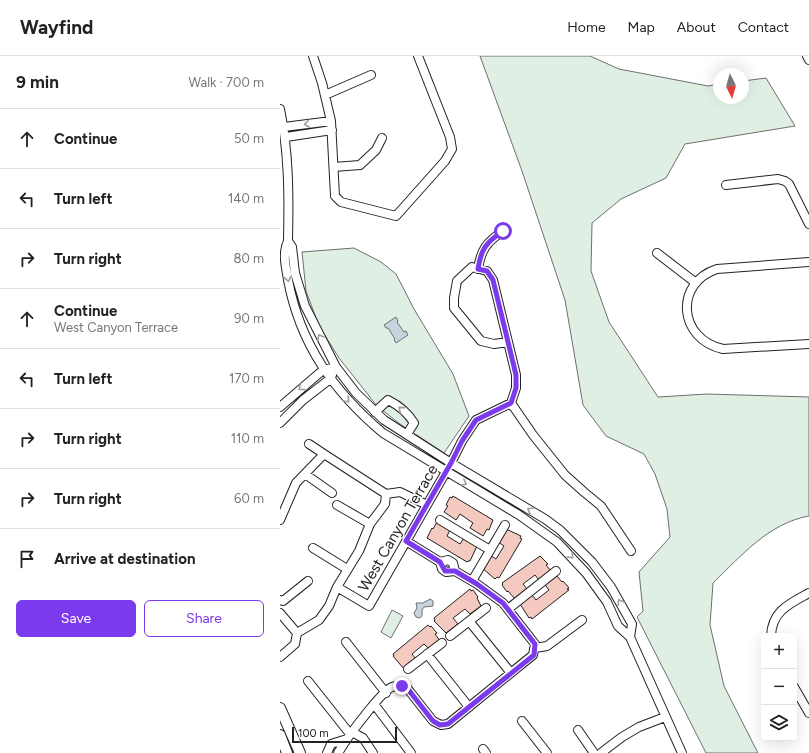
<!DOCTYPE html>
<meta charset="utf-8">
<style>
:root{--surface:#fff;--page:#f6f6f6;--text:#222;--muted:#767676;--line:#e0e0e0;--accent:#7c3aed}
body{margin:0;font-family:Figtree,sans-serif;background:var(--page);color:var(--text)}
.controls{position:absolute;right:12px;bottom:12px;display:grid;overflow:hidden;border-radius:6px;box-shadow:0 4px 16px #0002}
.controls button{width:36px;height:36px;display:grid;place-items:center;padding:0;border:0;border-bottom:1px solid var(--line);background:var(--surface);color:var(--text);font:20px sans-serif}
.compass{position:absolute;left:433px;top:12px;width:36px;height:36px;border-radius:50%;background:var(--surface);box-shadow:0 4px 16px #0002;rotate:175deg}
.scale{position:absolute;left:12px;bottom:10px;width:105px;box-sizing:border-box;padding-left:4px;border:2px solid #222;border-top:0;font-size:11px;line-height:14px;white-space:nowrap;color:#222;-webkit-text-stroke:3px #fff;paint-order:stroke}
.stop{position:absolute;width:12px;height:12px;margin:-9px;border:3px solid #7c3aed;border-radius:50%;background:#fff}
.stop.end{background:#7c3aed;border-color:#fff;box-shadow:0 1px 4px #0008}
.list{margin:0;padding:0;list-style:none}
h2{display:flex;justify-content:space-between;align-items:center;height:52px;margin:0;padding:0 16px;font-size:17px}
h2 small{font-size:13px;font-weight:400;color:var(--muted)}
.list li{display:grid;grid-template-columns:26px 1fr auto;gap:12px;align-items:center;box-sizing:border-box;height:60px;padding:0 16px;border-top:1px solid var(--line)}
.list b{display:block;font-size:15px;white-space:nowrap}
.list p{margin:0;font-size:13px;white-space:nowrap;color:var(--muted)}
.list em{font-size:13px;font-style:normal;color:var(--muted)}
.actions{display:flex;gap:8px;padding:12px 16px}
.actions a{flex:1;padding:9px 0;border:1px solid var(--accent);border-radius:6px;text-align:center;font-size:14px;color:var(--accent)}
.actions .main{background:var(--accent);color:#fff}
.icon{flex:none;width:22px;height:22px;fill:none;stroke:currentColor;stroke-width:2;stroke-linecap:round;stroke-linejoin:round}
.map{position:relative;flex:none;width:529px;height:697px;overflow:hidden}
header{display:flex;align-items:center;gap:24px;box-sizing:border-box;height:56px;padding:0 20px;background:var(--surface);border-bottom:1px solid var(--line)}
header strong{font-size:19px}
nav{display:flex;gap:22px;margin-inline-start:auto;font-size:14px}
main{display:flex}
aside{flex:1;background:var(--surface)}
.map>svg:first-child{display:block}
</style>
<header>
<strong>Wayfind</strong>
<nav><a>Home</a><a>Map</a><a>About</a><a>Contact</a></nav>
</header>
<main>
<aside>
<h2>9 min<small>Walk · 700 m</small></h2>
<ul class="list">
<li><svg class="icon" aria-label="ahead" viewBox="0 0 24 24"><path d="M12 20V5M6 11l6-6 6 6"/></svg><div><b>Continue</b></div><em>50 m</em></li>
<li><svg class="icon" aria-label="left" viewBox="0 0 24 24"><path d="M17 20v-9H6M10 6l-5 5 5 5"/></svg><div><b>Turn left</b></div><em>140 m</em></li>
<li><svg class="icon" aria-label="right" viewBox="0 0 24 24"><path d="M7 20v-9h11M14 6l5 5-5 5"/></svg><div><b>Turn right</b></div><em>80 m</em></li>
<li><svg class="icon" aria-label="ahead" viewBox="0 0 24 24"><path d="M12 20V5M6 11l6-6 6 6"/></svg><div><b>Continue</b><p>West Canyon Terrace</p></div><em>90 m</em></li>
<li><svg class="icon" aria-label="left" viewBox="0 0 24 24"><path d="M17 20v-9H6M10 6l-5 5 5 5"/></svg><div><b>Turn left</b></div><em>170 m</em></li>
<li><svg class="icon" aria-label="right" viewBox="0 0 24 24"><path d="M7 20v-9h11M14 6l5 5-5 5"/></svg><div><b>Turn right</b></div><em>110 m</em></li>
<li><svg class="icon" aria-label="right" viewBox="0 0 24 24"><path d="M7 20v-9h11M14 6l5 5-5 5"/></svg><div><b>Turn right</b></div><em>60 m</em></li>
<li><svg class="icon" aria-label="arrive" viewBox="0 0 24 24"><path d="M6 21V4h12l-3 4 3 4H6"/></svg><div><b>Arrive at destination</b></div></li>
</ul>
<div class="actions"><a class="main">Save</a><a>Share</a></div>
</aside>
<div class="map">
<svg width="529" height="697" viewBox="0 0 529 697">
<rect width="100%" height="100%" fill="#fff"/>
<!-- green -->
<path fill="#e0efe3" stroke="#6f6f6f" d="M200,0H310L339,13L428,30L439,28V42H463V25L486,22L515,70L405,88L386,122L341,143L312,167L311,215L329,266L378,341L427,338L529,341V460C489,467 461,500 433,527L430,569L444,630L478,697H426L357,561L363,555L359,516L390,481L387,453L375,418L364,398L326,380L303,349L285,244L242,115Z
M74,192L101,206L116,218L134,253L173,318L189,360L164,397L120,368L97,350L59,302L39,270L26,235L22,196Z
M112,554L123,560L111,582L101,576Z"/>
<!-- water -->
<path fill="#c7d3dd" stroke="#6f6f6f" d="M116,261L118,265L117,266L124,276L126,275L128,279L116,287L114,284L115,283L108,272H106L104,269Z
M150,543L153,545V550L144,551L142,554V560L140,562L136,561L134,557L137,552L136,547H143Z"/>
<!-- building -->
<path fill="#f3c9c0" stroke="#222" d="M173,440L213,464L209,474L207,473L203,480L190,472L193,467L180,458L176,464L164,456L168,450L166,449L170,441L172,442Z
M157,466L170,474L167,480L180,488L184,482L197,490L190,505H188L187,506L147,482L152,472L153,473Z
M226,473L241,480L240,482L242,483L219,522L217,521L215,523L202,512L210,499L216,503L224,490L218,486Z
M260,500L268,508L266,509L271,515L259,524L255,519L243,528L247,533L235,543L228,535L227,536L222,529L223,528L222,527Z
M277,520L282,526L283,525L289,532L287,533L289,534L252,563L251,561L249,562L240,548L252,539L256,544L269,534L265,529Z
M190,533L191,535L193,534L198,541L197,542L201,550L190,558L185,553L173,562L178,568L166,577L154,565L155,564L154,562Z
M148,569L150,571L151,570L157,577L155,578L160,585L149,593L144,588L132,598L136,603L124,613L113,600H114L113,598Z"/>
<g fill="none" stroke-linecap="round" stroke-linejoin="round">
<defs>
<path id="minor" d="M33,0L42,27L51,65L55,140L61,146L116,160L165,105L172,93L170,81L138,0
M527,0L529,4
M45,39L91,19
M0,53C9,97 9,140 8,185C2,197 6,211 8,224C20,288 54,336 103,377L239,459L277,486L306,517L327,546L338,570L350,581L402,697
M4,71L51,65
M6,81L52,74
M54,111L80,109L96,94L102,82
M446,129L498,123L505,125L509,128L529,168
M8,185L12,191L15,217L25,250L56,311L76,337L104,364L171,407L265,463L280,474L312,506L331,531L352,568L350,581
M377,197L416,227
M529,206L437,213C394,227 398,283 443,293L529,288
M198,213C201,193 207,186 223,175
M231,347L253,379L285,419L304,436L321,450L351,495
M0,351L43,314L56,311
M95,356L108,344C118,349 128,357 134,367L127,378
M0,367L23,344L50,323L52,319
M29,388L44,398
M25,418L52,437
M57,449L90,468
M0,464L16,427L44,398L106,438L120,436L147,449
M160,464L210,494
M126,485L160,506
M33,492L67,513
M168,504L173,507L175,515L166,516L162,513L160,506Z
M192,525L225,469
M57,531L89,550L171,407L182,385L196,364L231,347L236,332V319L213,224L207,215L192,211L177,225L174,242V252L201,285L214,288L228,286
M0,544L3,545L28,525
M228,553L276,515
M0,557L17,577
M189,565L231,617
M170,580L206,552
M491,580C492,555 509,548 529,537
M66,586L106,637
M255,592L267,590L302,564
M147,598L189,651
M0,601L15,588L17,577L39,564L49,550L57,531L79,495L90,468L105,448L106,438
M128,613L162,587
M28,625L70,678
M514,631L529,657
M94,648L131,697
M242,665L267,697
M298,674L314,697
M72,676L83,682L93,697
M67,683C74,673 103,634 112,631C117,629 123,631 127,632L153,665L161,669L168,668L253,599L255,588L223,547L197,528L175,515
M203,693L206,697
M47,697L51,688L67,683L58,697
M321,697L342,681L359,671L385,661"/>
<path id="major" d="M0,652L20,697
M0,679L7,697"/>
</defs>
<!-- minor casing -->
<use href="#minor" stroke="#222" stroke-width="10"/>
<!-- major casing -->
<use href="#major" stroke="#222" stroke-width="12"/>
<!-- minor -->
<use href="#minor" stroke="#fff" stroke-width="8"/>
<!-- major -->
<use href="#major" stroke="#fff" stroke-width="10"/>
</g>
<!-- one-way arrows -->
<defs><path id="oneway-chevron" d="M-2-3.5L2.5 0L-2 3.5" fill="none" stroke-width="1.6" stroke-linecap="round" stroke-linejoin="round"/></defs>
<g stroke="#9c9c9c">
<use href="#oneway-chevron" transform="translate(27 68) rotate(172)"/>
<use href="#oneway-chevron" transform="translate(8 223) rotate(79)"/>
<use href="#oneway-chevron" transform="translate(40 281) rotate(-118)"/>
<use href="#oneway-chevron" transform="translate(21 332) rotate(141)"/>
<use href="#oneway-chevron" transform="translate(67 344) rotate(47)"/>
<use href="#oneway-chevron" transform="translate(121 353) rotate(-140)"/>
<use href="#oneway-chevron" transform="translate(184 427) rotate(29)"/>
<use href="#oneway-chevron" transform="translate(250 454) rotate(-149)"/>
<use href="#oneway-chevron" transform="translate(291 500) rotate(47)"/>
<use href="#oneway-chevron" transform="translate(340 546) rotate(-120)"/>
</g>
<g fill="none" stroke-linecap="round" stroke-linejoin="round">
<!-- route -->
<path stroke="#7c3aed" stroke-width="5" d="M122,630L127,632L153,665L160,669L168,668L254,599L255,588L223,547L197,528L175,515H165L160,506L126,485L171,407L182,385L196,364L231,347L236,332V319L213,224L207,215L198,213C201,192 207,186 223,175"/>
</g>
<g text-anchor="middle" stroke-width="3" stroke-linejoin="round" paint-order="stroke">
<!-- street labels -->
<g font-size="15" fill="#222" stroke="#fff">
<text transform="translate(118 472) rotate(-60)" y="5">West Canyon Terrace</text>
</g>
</g>
</svg>
<div class="controls">
<button>+</button>
<button>−</button>
<button><svg class="icon" aria-label="layers" viewBox="0 0 24 24"><path d="M12 4l9 5-9 5-9-5zM3 14l9 5 9-5"/></svg></button>
</div>
<svg class="compass" viewBox="-18 -18 36 36"><path d="M0-13l5 13h-10z" fill="#e53935"/><path d="M0 13l5-13h-10z" fill="#767676"/></svg>
<div class="scale">100 m</div>
<div class="stop" style="left:223px;top:175px"></div>
<div class="stop end" style="left:122px;top:630px"></div>
</div>
</main>
